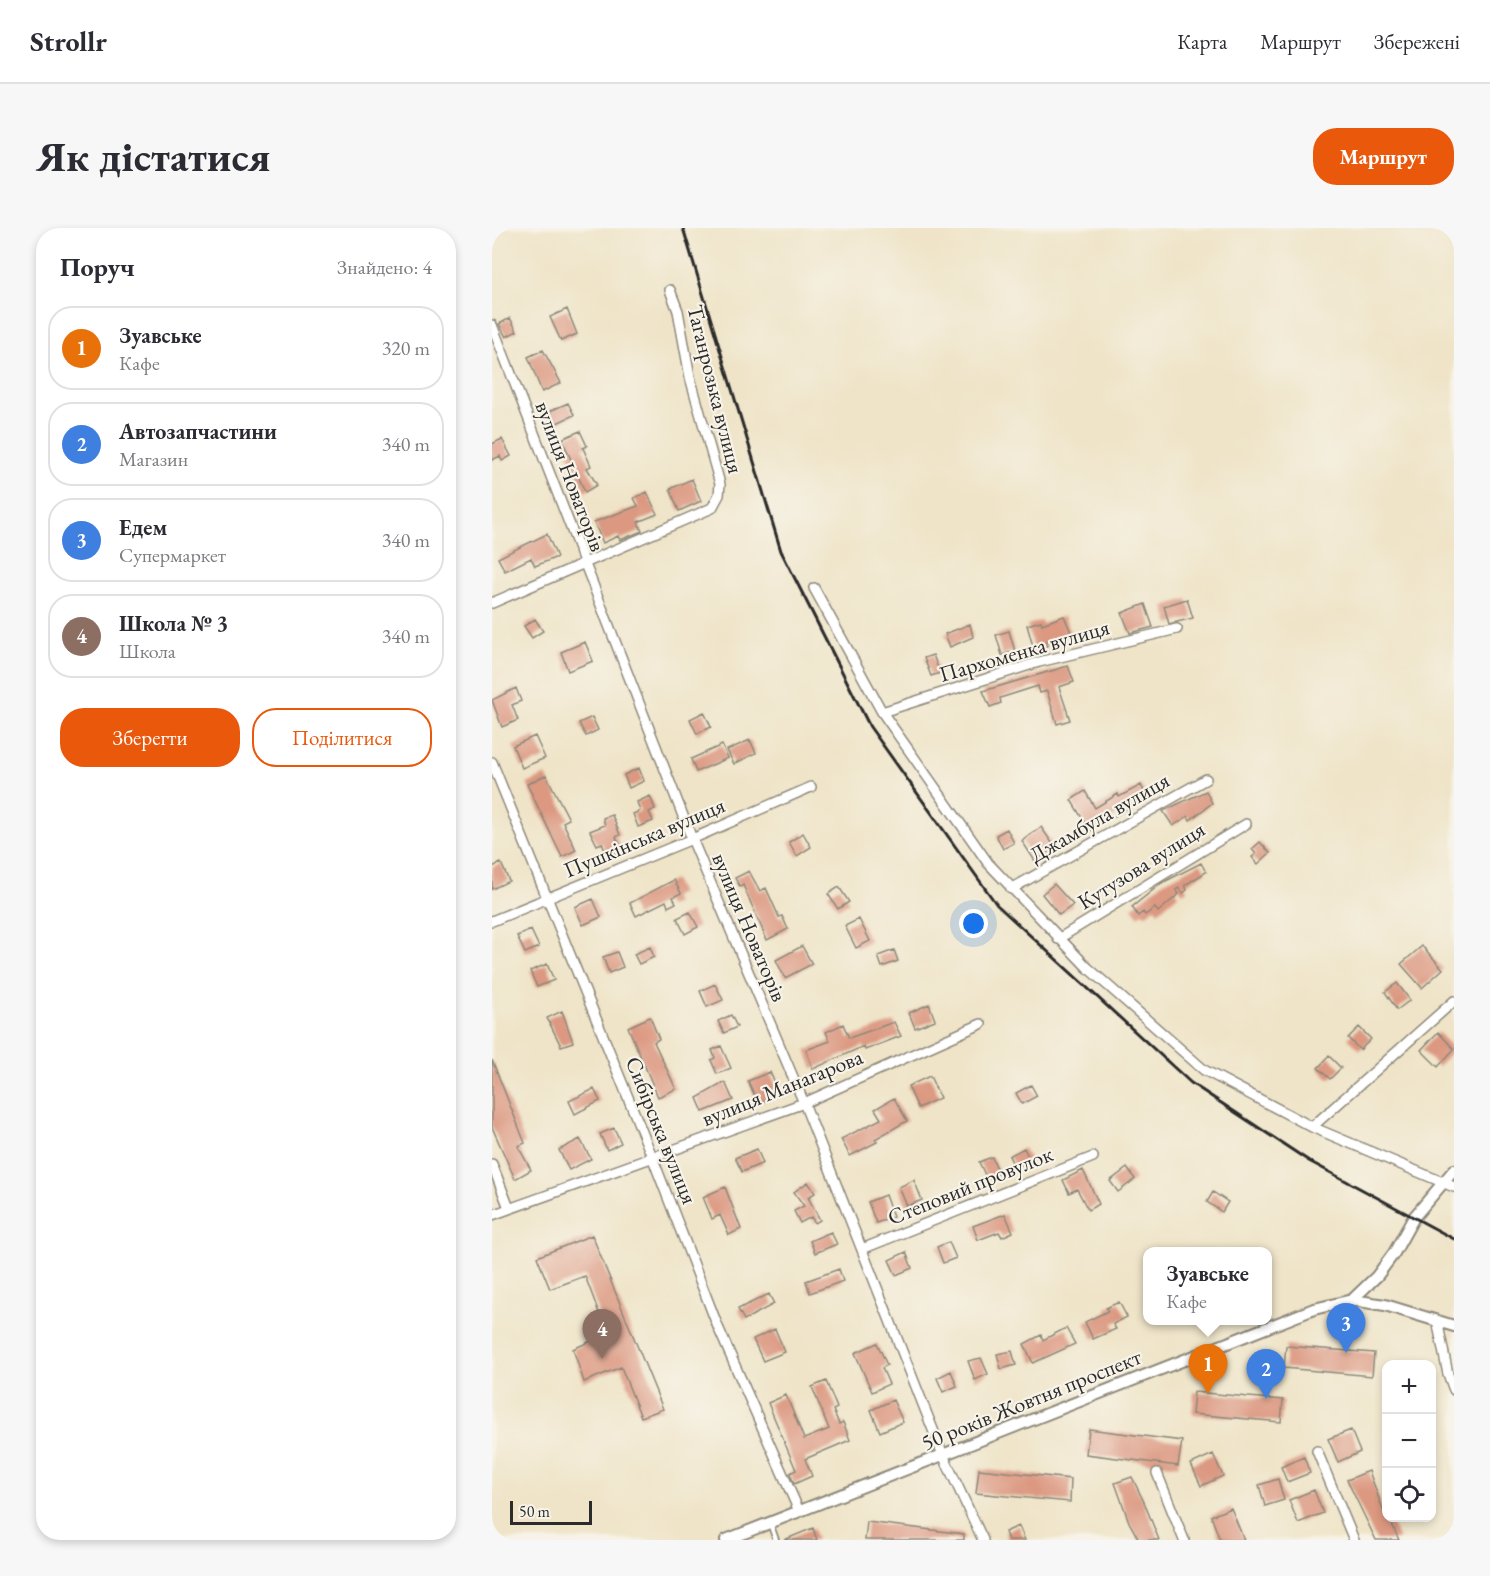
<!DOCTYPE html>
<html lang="uk">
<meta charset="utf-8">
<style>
:root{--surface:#fff;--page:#f7f7f7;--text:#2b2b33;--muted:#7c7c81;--line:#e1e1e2;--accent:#ea580c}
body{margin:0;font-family:"EB Garamond",serif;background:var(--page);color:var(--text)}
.controls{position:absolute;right:18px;bottom:18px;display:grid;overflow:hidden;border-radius:12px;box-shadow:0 3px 9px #0003}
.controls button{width:54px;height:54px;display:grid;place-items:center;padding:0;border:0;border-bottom:2px solid var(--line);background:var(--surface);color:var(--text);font:30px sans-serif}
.scale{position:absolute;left:18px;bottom:15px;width:82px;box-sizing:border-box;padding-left:6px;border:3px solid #2b2b2b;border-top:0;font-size:16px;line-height:21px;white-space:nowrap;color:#2b2b2b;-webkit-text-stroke:4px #f7f3e8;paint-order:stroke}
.you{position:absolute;left:482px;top:696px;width:21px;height:21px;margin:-15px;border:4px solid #fff;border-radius:50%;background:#1a73e8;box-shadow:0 0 0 9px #1a73e833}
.badge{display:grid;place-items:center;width:39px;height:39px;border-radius:50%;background:var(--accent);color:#fff;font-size:20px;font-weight:700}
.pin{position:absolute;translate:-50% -50px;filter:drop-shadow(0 2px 3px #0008)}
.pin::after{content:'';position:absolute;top:32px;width:21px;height:18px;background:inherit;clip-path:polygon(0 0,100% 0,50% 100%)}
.popup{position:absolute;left:651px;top:1019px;width:129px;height:78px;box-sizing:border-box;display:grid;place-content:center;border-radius:12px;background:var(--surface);filter:drop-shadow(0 2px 4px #0005);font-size:20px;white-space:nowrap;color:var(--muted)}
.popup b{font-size:22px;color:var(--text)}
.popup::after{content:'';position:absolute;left:50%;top:100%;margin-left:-12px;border:12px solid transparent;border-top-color:var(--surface)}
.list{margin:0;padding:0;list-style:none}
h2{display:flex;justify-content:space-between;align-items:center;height:78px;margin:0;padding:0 24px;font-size:26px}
h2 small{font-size:20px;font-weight:400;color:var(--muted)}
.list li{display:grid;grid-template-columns:39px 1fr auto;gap:18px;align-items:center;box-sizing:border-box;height:84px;margin:0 12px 12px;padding:0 12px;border:2px solid var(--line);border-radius:24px}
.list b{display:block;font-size:22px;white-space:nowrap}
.list p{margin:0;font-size:20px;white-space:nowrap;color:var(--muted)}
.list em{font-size:20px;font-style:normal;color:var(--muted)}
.actions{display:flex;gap:12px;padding:18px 24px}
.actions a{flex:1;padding:14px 0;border:2px solid var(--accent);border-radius:24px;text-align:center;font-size:21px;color:var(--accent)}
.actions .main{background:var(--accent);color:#fff}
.icon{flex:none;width:33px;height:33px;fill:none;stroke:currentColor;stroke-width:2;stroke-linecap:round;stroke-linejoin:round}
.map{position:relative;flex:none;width:962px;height:1312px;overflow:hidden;border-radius:24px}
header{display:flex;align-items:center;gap:36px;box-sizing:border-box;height:84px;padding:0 30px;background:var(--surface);border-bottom:2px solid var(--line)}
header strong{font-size:28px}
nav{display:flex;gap:33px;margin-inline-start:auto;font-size:21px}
.intro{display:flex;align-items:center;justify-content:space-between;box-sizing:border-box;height:144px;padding:0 36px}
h1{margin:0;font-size:42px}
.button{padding:15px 27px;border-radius:24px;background:var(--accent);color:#fff;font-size:21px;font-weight:700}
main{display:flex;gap:36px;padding:0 36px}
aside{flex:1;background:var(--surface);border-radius:24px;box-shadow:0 3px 9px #0003}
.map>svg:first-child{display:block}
</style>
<header>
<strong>Strollr</strong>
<nav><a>Карта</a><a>Маршрут</a><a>Збережені</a></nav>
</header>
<div class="intro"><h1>Як дістатися</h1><a class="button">Маршрут</a></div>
<main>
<aside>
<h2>Поруч<small>Знайдено: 4</small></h2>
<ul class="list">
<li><span class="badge" style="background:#e8710a">1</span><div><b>Зуавське</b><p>Кафе</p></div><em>320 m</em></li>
<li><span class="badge" style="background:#3f7fe0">2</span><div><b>Автозапчастини</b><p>Магазин</p></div><em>340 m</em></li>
<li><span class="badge" style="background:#3f7fe0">3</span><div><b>Едем</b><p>Супермаркет</p></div><em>340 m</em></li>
<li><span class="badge" style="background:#8d6e63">4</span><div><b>Школа № 3</b><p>Школа</p></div><em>340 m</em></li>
</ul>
<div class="actions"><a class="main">Зберегти</a><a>Поділитися</a></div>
</aside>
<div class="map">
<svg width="962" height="1312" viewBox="0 0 962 1312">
<rect width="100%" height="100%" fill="#f7f3e8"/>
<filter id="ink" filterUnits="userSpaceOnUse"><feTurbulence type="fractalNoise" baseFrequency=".0167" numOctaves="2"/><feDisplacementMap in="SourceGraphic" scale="12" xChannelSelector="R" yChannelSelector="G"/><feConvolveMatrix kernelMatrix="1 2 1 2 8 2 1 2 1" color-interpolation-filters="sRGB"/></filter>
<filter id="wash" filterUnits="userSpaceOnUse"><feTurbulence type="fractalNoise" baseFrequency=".008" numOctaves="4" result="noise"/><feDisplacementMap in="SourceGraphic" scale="24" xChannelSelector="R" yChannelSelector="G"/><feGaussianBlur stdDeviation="1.35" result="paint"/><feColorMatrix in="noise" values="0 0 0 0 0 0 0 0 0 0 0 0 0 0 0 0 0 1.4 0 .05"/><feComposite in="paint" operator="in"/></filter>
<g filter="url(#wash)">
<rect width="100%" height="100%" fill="#efe4c8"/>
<g id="blocks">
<!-- building -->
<path fill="#dc9881" d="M75,81L85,106L69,113L58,89Z
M18,90L25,103L14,109L7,96Z
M51,122L69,155L50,164L36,129Z
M76,175L82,187L63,196L58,183Z
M88,203L95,218L91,220L99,238L95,240L105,257L93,264L70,211Z
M10,211L19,228L10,233L8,228L0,232V216Z
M200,251L209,273L187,283L178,261Z
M155,264L165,286L146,294L150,303L128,312L126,308L111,315L102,294L146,278L142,270Z
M55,306L65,329L43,338L39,330L13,343L6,330Z
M695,371L701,390L677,396L672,378Z
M653,376L661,399L638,405L630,385Z
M572,388L579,404L554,413L555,418L542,422L535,397L549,393L550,396Z
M43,391L51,403L40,410L32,398Z
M478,396L481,409L458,419L453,406Z
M517,403L523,423L510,427L504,407Z
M93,414L101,433L76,443L69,424Z
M441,427L448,445L439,448L432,430Z
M576,438L582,454L567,459L578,492L565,496L555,463L548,465L546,458L508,470L509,475L498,479L491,463Z
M24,460L29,473L20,477L26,492L10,499L0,472Z
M212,484L219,499L205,506L198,491Z
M100,489L106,502L94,508L87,495Z
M43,508L53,530L30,540L21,518Z
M258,512L264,525L242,536L235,522Z
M230,517L236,530L204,544L199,531Z
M147,540L152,553L137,560L132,547Z
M54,547L77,591L71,594L84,622L70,629L35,556Z
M649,557L655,569L598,603L579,572L593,563L603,580L626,566L627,569Z
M714,563L720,575L698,592L696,588L681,598L671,583Z
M158,568L163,581L157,584L161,593L146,599L141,586L148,583L145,574Z
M120,587L128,607L124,609L131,624L116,631L110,615L105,617L98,603L113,597L111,590Z
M549,599L563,619L543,633L530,613Z
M515,601L522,615L511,621L504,607Z
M311,605L319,619L305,628L297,614Z
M768,614L778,625L766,636L760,629L764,626L760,621Z
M9,635L17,653L0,661V639Z
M709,635L714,644L693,657L695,662L691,665L687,660L684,662L687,666L666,684L663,680L653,687L651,684L646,688L640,679L670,655Z
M257,643L268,663L274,660L287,689L290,688L296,701L275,712L251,657L248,659L243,650Z
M182,652L189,665L181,669L184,675L176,679L174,673L144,688L138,675Z
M562,656L581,677L567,687L550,666Z
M347,659L357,674L346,681L336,666Z
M101,671L109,689L91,697L83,679Z
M198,684L206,699L193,706L185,690Z
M367,691L378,713L364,720L353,698Z
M39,702L47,719L33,725L25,708Z
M310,718L320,736L293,750L284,732Z
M930,718L951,741L930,760L909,736Z
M158,719L162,729L147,736L142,726Z
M402,722L406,733L390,739L386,728Z
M125,724L131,739L117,745L111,729Z
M55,736L62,752L45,759L38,743Z
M905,755L918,772L905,782L893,764Z
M223,756L231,772L215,779L208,763Z
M437,776L443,792L423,800L417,785Z
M70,783L81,814L69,818L55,790Z
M239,787L245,799L232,805L226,793Z
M158,789L167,811L162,814L184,861L166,869L136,799Z
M402,794L409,808L373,822L372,818L321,841L314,822L338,813L334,804L351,796L357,810Z
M867,799L879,811L868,822L856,810Z
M946,804L962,821L946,839L929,822Z
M229,818L239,840L225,846L219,832L223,830L220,822Z
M837,828L849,840L838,851L826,840Z
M0,832L33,915L26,918L39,942L23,951L0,899Z
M278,844L288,866L266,875L256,853Z
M438,848L448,870L426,880L416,858Z
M233,854L241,872L211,884L205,870Z
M539,857L545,868L530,876L524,865Z
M102,861L108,873L83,886L77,873Z
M402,870L415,893L383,911L385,914L358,928L349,911L389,891L383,881Z
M122,900L129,915L115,922L108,906Z
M88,911L99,931L77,942L67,922Z
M532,920L538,932L523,940L517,928Z
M265,921L271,935L250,944L243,930Z
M500,929L507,945L495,951L487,934Z
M635,940L643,951L626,964L618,953Z
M591,942L607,976L596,982L585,961L577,965L571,952Z
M422,952L430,972L415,978L407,959Z
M316,954L323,965L316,969L328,992L323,995L319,989L308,995L302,983L312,978L302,964Z
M233,959L249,1001L237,1007L228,987L220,991L211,969Z
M721,964L736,974L730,984L715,974Z
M393,967L401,989L384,995L376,974Z
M513,986L521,1004L510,1009L507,1004L486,1012L481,998Z
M339,1004L345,1016L323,1025L318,1013Z
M100,1007L171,1181L149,1189L129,1139L92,1154L81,1121L115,1106L93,1048L58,1061L45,1029Z
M457,1014L464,1030L451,1035L445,1019Z
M414,1024L420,1040L404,1047L397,1032Z
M347,1041L351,1053L318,1065L314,1053Z
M277,1066L282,1076L252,1092L246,1081Z
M627,1074L635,1089L621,1096L624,1101L601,1111L593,1094L616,1083L614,1080Z
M574,1100L583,1116L541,1135L532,1116L549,1107L551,1112Z
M283,1101L293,1124L271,1133L261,1111Z
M385,1115L395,1137L390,1140L397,1156L380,1164L363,1125Z
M794,1118L882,1125L880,1148L792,1140Z
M520,1123L524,1137L509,1141L505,1126Z
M489,1130L496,1146L483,1152L476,1133Z
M459,1143L465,1158L451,1164L445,1150Z
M334,1153L345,1180L341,1182L347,1196L351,1194L358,1212L313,1231L320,1248L302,1256L298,1245L304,1242L276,1175L294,1167L312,1211L337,1201L320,1159Z
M702,1164L791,1172L789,1194L700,1186Z
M401,1172L411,1194L388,1204L379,1182Z
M597,1201L690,1213L686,1238L594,1226Z
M859,1202L868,1224L846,1234L836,1211Z
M721,1226L731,1248L709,1258L699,1236Z
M812,1229L818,1245L795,1254L789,1239Z
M487,1241L579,1251L578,1274L484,1265Z
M877,1243L894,1290H897L907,1312H884L855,1252Z
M640,1249L652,1274L667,1312H647L637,1294L623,1255Z
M786,1251L792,1272L773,1278L767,1257Z
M822,1262L831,1285L806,1295L797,1272Z
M739,1280L752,1312H728L719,1288Z
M375,1294L472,1306V1312H373Z
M527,1298L533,1312H516L513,1304Z
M321,1300L325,1312H292Z"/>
</g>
</g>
<g filter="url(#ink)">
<use href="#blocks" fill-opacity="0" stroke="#8d887a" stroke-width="1.5"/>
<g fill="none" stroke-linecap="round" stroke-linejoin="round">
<defs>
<path id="service" d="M278,1295L284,1312"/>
<path id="minor" d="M0,97L200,611L312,875L451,1227L491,1312
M322,360L390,484L496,635L596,740L712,842L820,899L962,959
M0,375L220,280L227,267L228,256L198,149L186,83L178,62
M390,484L547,434L685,401
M0,534L161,931L226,1099L307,1283
M519,661L714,551
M0,693L200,611L319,559
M566,711L754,596
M820,899L962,773
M0,936L17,980
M0,987L312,875L489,796
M370,1021L601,929
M945,1092L956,1146L962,1162
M825,1223L862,1312
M665,1245L692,1312"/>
<path id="tertiary" d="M860,1072L885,1048L902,1025L922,989L962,942
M234,1312L822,1081L860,1072L893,1077L962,1098"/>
</defs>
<!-- service casing -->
<use href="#service" stroke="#8d887a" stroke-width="8"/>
<!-- minor casing -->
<use href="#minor" stroke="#8d887a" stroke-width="12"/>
<!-- tertiary casing -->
<use href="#tertiary" stroke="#8d887a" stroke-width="14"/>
<!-- service -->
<use href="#service" stroke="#fff" stroke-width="4.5"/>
<!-- minor -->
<use href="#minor" stroke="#fff" stroke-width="9"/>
<!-- tertiary -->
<use href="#tertiary" stroke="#fff" stroke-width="10"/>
<!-- rail -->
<path stroke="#2b2b2b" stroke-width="3" d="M191,0L289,323L378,499L505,677L699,855L817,933L962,1011"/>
</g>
</g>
<g text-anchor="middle" stroke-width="4.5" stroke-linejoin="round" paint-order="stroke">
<!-- street labels -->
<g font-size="22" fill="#2b2b2b" stroke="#f7f3e8">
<text transform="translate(224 161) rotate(76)" y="8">Таганрозька вулиця</text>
<text transform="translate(79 248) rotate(69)" y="8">вулиця Новаторів</text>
<text transform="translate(532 422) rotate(-16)" y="8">Пархоменка вулиця</text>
<text transform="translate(607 589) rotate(-30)" y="8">Джамбула вулиця</text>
<text transform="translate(152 609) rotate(-23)" y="8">Пушкінська вулиця</text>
<text transform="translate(649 637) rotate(-32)" y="8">Кутузова вулиця</text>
<text transform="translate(258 699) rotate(67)" y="8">вулиця Новаторів</text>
<text transform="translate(290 859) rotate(-22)" y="8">вулиця Манагарова</text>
<text transform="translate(170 902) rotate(68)" y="8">Сибірська вулиця</text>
<text transform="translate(478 957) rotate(-22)" y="8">Степовий провулок</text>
<text transform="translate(539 1171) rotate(-22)" y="8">50 років Жовтня проспект</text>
</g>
</g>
</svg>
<div class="controls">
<button>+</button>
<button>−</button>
<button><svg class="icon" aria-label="locate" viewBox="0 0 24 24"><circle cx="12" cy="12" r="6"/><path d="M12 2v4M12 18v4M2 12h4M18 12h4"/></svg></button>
</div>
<div class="scale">50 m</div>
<div class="you"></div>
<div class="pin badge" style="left:716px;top:1166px;background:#e8710a">1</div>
<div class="popup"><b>Зуавське</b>Кафе</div>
<div class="pin badge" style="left:774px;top:1171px;background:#3f7fe0">2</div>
<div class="pin badge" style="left:854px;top:1125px;background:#3f7fe0">3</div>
<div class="pin badge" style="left:110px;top:1131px;background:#8d6e63">4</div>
</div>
</main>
